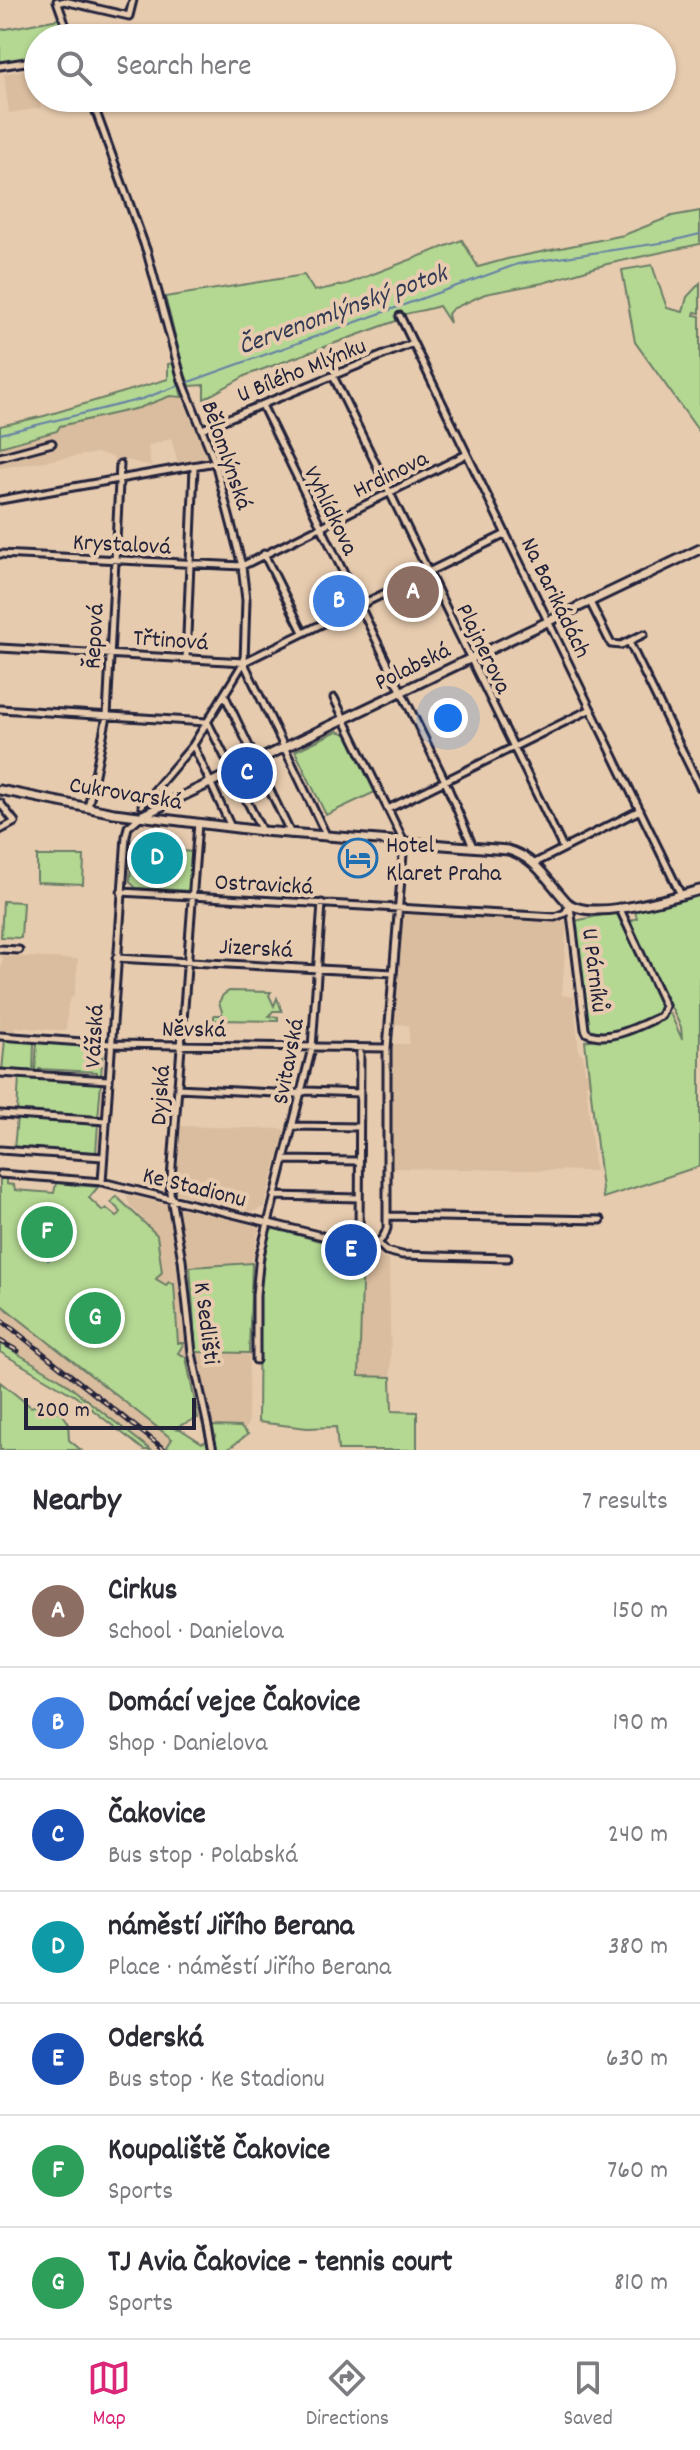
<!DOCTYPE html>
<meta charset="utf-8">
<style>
:root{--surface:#fff;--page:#f7f7f7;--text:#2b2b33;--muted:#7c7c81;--line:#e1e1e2;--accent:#db2777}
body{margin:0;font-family:Dekko,sans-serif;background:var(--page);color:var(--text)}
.scale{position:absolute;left:24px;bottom:20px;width:172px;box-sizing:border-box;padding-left:8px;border:4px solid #22223b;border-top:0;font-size:22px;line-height:28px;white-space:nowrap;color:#22223b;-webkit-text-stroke:6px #e7cbae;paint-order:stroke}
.you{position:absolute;left:448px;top:718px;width:28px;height:28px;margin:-20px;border:6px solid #fff;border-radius:50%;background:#1a73e8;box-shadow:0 0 0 12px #1a73e833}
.badge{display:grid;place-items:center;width:52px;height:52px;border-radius:50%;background:var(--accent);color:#fff;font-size:26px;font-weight:700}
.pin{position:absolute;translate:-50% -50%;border:4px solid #fff;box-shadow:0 2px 8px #0006}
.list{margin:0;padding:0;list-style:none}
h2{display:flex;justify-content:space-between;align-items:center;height:104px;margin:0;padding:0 32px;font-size:34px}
h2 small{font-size:26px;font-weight:400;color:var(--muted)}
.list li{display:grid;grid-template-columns:52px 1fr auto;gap:24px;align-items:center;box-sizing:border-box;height:112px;padding:0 32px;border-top:2px solid var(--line)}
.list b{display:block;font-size:30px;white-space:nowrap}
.list p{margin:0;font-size:26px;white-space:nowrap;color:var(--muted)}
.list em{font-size:26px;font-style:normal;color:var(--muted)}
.icon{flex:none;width:44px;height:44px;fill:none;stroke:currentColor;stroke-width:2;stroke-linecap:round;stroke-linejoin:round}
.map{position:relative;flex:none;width:700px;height:1450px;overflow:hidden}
.search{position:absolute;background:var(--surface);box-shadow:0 2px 6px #0004;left:24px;right:24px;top:24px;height:88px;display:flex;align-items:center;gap:20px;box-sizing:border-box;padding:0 28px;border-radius:44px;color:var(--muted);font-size:30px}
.sheet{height:888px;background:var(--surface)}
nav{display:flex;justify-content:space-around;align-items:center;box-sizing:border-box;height:112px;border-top:2px solid var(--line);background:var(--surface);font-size:22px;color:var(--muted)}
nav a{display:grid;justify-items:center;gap:4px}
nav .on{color:var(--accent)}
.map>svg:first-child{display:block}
</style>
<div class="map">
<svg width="700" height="1450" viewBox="0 0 700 1450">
<rect width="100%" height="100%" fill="#e7cbae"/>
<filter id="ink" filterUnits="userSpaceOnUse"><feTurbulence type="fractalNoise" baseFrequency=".0125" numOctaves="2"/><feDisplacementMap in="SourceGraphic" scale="16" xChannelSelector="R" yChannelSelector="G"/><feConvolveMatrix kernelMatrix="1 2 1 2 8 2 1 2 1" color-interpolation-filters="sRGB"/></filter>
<g filter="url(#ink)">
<!-- built -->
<path fill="#dabd9f" d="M24,70L27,88L38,86L41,108L9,113L4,74Z
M170,396L182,397L209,462L179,467L171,438L148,446L151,466L126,460H114L113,457L97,453L0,468V447L57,431L60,426L139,408Z
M401,911L567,921L562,995L574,997L579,1053L583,1054L585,1073L614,1062L616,1065L682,1037L683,1043L586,1084L595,1171L391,1168V1044H409V1025L392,1024Z
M0,956L78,959L75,992L68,1004L66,1031L15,1027L14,1032L0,1031V972L3,958Z
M180,1126L283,1129L285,1132L264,1207L253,1212L176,1193Z
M126,1195L259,1226L252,1263L190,1267L196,1351L249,1353L248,1423L245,1429L205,1428L198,1418L186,1357L177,1353L183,1343H178L175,1284L167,1285L156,1279L162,1272L157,1235L130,1205Z
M363,1253L389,1260L391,1377H359Z
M0,1304L173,1439L168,1447L171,1450H151L60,1379L0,1343Z"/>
<!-- green -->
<path fill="#b4d892" stroke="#6b7d66" stroke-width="2" d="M59,19L66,38H38V57L0,63V30Z
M700,211V244L607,264L543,283L485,294L452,309L448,314L450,323L439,306C424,311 409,312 395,317L396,321L247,375L204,399V385L190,386L185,374L165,297L304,275L314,291L347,284L462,240L478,267L507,259L624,235L672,216Z
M652,265L667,308L683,312L687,297L700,283V313L695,312L694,315L700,316V433L635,342L622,270Z
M173,363L182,397L170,396L139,408L60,426L57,431L0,447V426L44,416L168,379V364Z
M337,731L347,734L375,792L326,815L295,751Z
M132,846L159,849L158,875H166L168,850L193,852L192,891L136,888L130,882Z
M37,856H84L83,884L37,882Z
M700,895V1166L603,1198L585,1041L630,1032L670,1013L682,1039L681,1027L628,922L637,918L634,909Z
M3,901L23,902L21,938L1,937Z
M616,912L662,1007L659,1014L629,1029L594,1035L587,1031L575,921Z
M229,991L271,992L269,995L274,1006L277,998L282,1011H273L269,1016L278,1017V1021L214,1020V1015H223L219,1002L223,995Z
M5,1040L34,1042L33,1073L2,1071Z
M37,1042L103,1047L101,1077H97V1072L39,1069L38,1073H35Z
M19,1076L101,1082L98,1119L17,1113Z
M17,1117L98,1123L96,1154L14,1149Z
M0,1179H6V1184L14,1185L15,1190L54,1193L56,1183L98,1187L89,1198L103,1211L106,1208L117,1217L121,1212L111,1202L116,1196L157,1235L162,1272L156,1279L166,1285L169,1282L174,1284L178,1343H184L178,1353L186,1357L198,1418L174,1428L180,1429L202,1443L207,1441L209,1450H172L167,1447L172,1439L0,1304Z
M269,1227L363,1253L359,1376L391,1377L392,1411L417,1412V1450H338L336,1427L307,1428L258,1422L259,1296Z
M252,1263L249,1353L196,1352L190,1267Z
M0,1343L60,1379L151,1450H144L75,1396L0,1352Z
M0,1382L31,1407L37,1405L61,1412L68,1422L69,1440L81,1450H0Z
M210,1426L240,1427L248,1434L227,1450H214Z"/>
<!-- water -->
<path fill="#92bfeb" stroke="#6580a5" stroke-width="2" d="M45,1205L73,1239L48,1260L20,1226Z"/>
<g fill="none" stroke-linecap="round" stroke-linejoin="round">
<!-- shore -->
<path stroke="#4f6181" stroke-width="2" d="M42,1218L46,1219L60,1236L51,1246L47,1245L34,1228Z"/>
<!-- stream -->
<path stroke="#6580a5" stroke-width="2" d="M186,383L518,264L667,242L700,234
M0,434L142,399L180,385"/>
<defs>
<path id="street" d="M57,1L70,38
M58,3L64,1L129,16L133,0
M0,66L38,60
M91,98L147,252L182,380L215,462L242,566L246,600L244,662L193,745L142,805
M400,316L681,895
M333,376L563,848
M262,405L445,781L473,847
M202,429L413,343
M0,457L52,443
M0,500L215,462
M0,554L242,566L467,454
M264,554L303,632
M590,602L611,644L621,645L644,634
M629,642L700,787
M0,648L244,662
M186,659L194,468
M244,662L506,534
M244,663L327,837
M225,696L291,834
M0,709L206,722
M208,723L262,831
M193,745L231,827
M88,808L107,716L120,464
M388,809L591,709
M198,823L170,1192L182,1260L192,1353L213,1450
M0,830L15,822L0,803
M535,863L640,810
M121,892L555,917L565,913L570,905
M570,906L585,1029L587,1033C610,1043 641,1025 661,1016L665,1006L619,907
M0,949L19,950
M116,958L393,973
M0,1036L110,1044L387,1048
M0,1073L108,1080
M178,1088L295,1094L307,1091L360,1093
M0,1114L106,1121
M292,1126L359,1127
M0,1150L103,1157
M284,1160L359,1161
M0,1174L102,1182L359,1245C374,1247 383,1243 387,1228V1048L404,842L334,698
M102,1182L126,836L128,827L140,817
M274,1196L359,1198
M387,1216L601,1220
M378,1243L386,1251L402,1255L508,1258
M359,1245L360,1049
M256,1360V1295L260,1255L312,1048L322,903"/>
<path id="secondary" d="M0,790L114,813L262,831L508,850C537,858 548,882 567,902C589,923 672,897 700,890
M143,815L700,549"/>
</defs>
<!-- street casing -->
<use href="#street" stroke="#22223b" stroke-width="11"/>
<!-- secondary casing -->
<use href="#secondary" stroke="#22223b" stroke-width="13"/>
<!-- street -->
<use href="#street" stroke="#e7cbae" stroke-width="5"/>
<!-- secondary -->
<use href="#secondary" stroke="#e7cbae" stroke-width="7"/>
<defs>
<path id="rail" d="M0,1319L165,1450
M0,1341L18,1351"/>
</defs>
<!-- rail casing -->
<use href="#rail" stroke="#22223b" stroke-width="5"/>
<!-- rail -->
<use href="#rail" stroke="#e7cbae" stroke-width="2" stroke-dasharray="6" stroke-linecap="butt"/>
</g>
</g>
<!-- icons -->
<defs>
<symbol id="hotel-ring" viewBox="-11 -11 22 22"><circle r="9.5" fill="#e7cbae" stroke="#1f6fb2" stroke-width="1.5"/><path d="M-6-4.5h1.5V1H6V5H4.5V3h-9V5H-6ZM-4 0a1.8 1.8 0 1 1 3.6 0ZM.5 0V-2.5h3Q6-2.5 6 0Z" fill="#1f6fb2"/></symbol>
</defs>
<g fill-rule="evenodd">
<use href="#hotel-ring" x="336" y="836" width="44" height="44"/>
</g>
<g text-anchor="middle" stroke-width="8" stroke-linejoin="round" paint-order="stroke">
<!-- street labels -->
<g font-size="24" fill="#22223b" stroke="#e7cbae">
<text transform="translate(301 369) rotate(-22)" y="8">U Bílého Mlýnku</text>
<text transform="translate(228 455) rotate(71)" y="8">Bělomlýnská</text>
<text transform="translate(390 473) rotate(-26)" y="8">Hrdinova</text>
<text transform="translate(332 510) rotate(64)" y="8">Vyhlídkova</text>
<text transform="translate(122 543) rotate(3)" y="8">Krystalová</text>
<text transform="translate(557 597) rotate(64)" y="8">Na Barikádách</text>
<text transform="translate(93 636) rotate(-87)" y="8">Řepová</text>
<text transform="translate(171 639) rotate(4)" y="8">Třtinová</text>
<text transform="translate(485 648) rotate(64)" y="8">Plajnerova</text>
<text transform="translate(412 665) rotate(-26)" y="8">Polabská</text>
<text transform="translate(126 792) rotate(9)" y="8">Cukrovarská</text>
<text transform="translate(264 883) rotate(3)" y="8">Ostravická</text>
<text transform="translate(256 947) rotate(3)" y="8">Jizerská</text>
<text transform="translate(596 970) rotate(83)" y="8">U Párníků</text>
<text transform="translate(194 1028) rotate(1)" y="8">Něvská</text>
<text transform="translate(93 1036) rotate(-87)" y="8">Vážská</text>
<text transform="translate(287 1061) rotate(-79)" y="8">Svitavská</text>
<text transform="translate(159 1095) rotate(-86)" y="8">Dyjská</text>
<text transform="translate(195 1186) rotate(14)" y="8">Ke Stadionu</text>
<text transform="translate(208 1323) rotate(83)" y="8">K Sedlišti</text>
</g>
<!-- poi labels -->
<g font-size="24" fill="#22223b" stroke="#e7cbae" text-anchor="start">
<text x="386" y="852">Hotel<tspan x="386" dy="28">Klaret Praha</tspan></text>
</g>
<!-- water labels -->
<g font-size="26" font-style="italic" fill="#333a55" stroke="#e7cbae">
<text transform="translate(342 308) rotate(-20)" y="9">Červenomlýnský potok</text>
</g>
</g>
</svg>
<div class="scale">200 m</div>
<div class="you"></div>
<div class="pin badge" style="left:413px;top:592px;background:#8d6e63">A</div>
<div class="pin badge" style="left:339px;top:601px;background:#3f7fe0">B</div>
<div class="pin badge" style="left:247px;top:773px;background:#1a4fb4">C</div>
<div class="pin badge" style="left:157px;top:858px;background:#0f9aa8">D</div>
<div class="pin badge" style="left:351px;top:1250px;background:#1a4fb4">E</div>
<div class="pin badge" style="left:47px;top:1232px;background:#2e9e5b">F</div>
<div class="pin badge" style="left:95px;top:1318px;background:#2e9e5b">G</div>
<div class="search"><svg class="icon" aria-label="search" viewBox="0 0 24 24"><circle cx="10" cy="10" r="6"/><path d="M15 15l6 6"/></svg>Search here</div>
</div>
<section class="sheet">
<h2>Nearby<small>7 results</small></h2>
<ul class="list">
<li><span class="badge" style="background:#8d6e63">A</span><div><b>Cirkus</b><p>School · Danielova</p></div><em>150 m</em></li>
<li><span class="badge" style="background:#3f7fe0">B</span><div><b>Domácí vejce Čakovice</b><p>Shop · Danielova</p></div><em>190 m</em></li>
<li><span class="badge" style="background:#1a4fb4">C</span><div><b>Čakovice</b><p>Bus stop · Polabská</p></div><em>240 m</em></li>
<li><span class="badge" style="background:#0f9aa8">D</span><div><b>náměstí Jiřího Berana</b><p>Place · náměstí Jiřího Berana</p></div><em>380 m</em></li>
<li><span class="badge" style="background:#1a4fb4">E</span><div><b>Oderská</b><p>Bus stop · Ke Stadionu</p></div><em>630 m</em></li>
<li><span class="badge" style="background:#2e9e5b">F</span><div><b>Koupaliště Čakovice</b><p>Sports</p></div><em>760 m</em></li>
<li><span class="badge" style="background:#2e9e5b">G</span><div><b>TJ Avia Čakovice - tennis court</b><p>Sports</p></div><em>810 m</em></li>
</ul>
</section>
<nav>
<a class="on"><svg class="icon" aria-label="map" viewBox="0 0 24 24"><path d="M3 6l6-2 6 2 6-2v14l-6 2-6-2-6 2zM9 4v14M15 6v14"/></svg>Map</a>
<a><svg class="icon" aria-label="directions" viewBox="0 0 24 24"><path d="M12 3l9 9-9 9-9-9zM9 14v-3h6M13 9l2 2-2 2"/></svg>Directions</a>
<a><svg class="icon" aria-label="saved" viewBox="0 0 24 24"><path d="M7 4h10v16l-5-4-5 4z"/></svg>Saved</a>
</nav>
